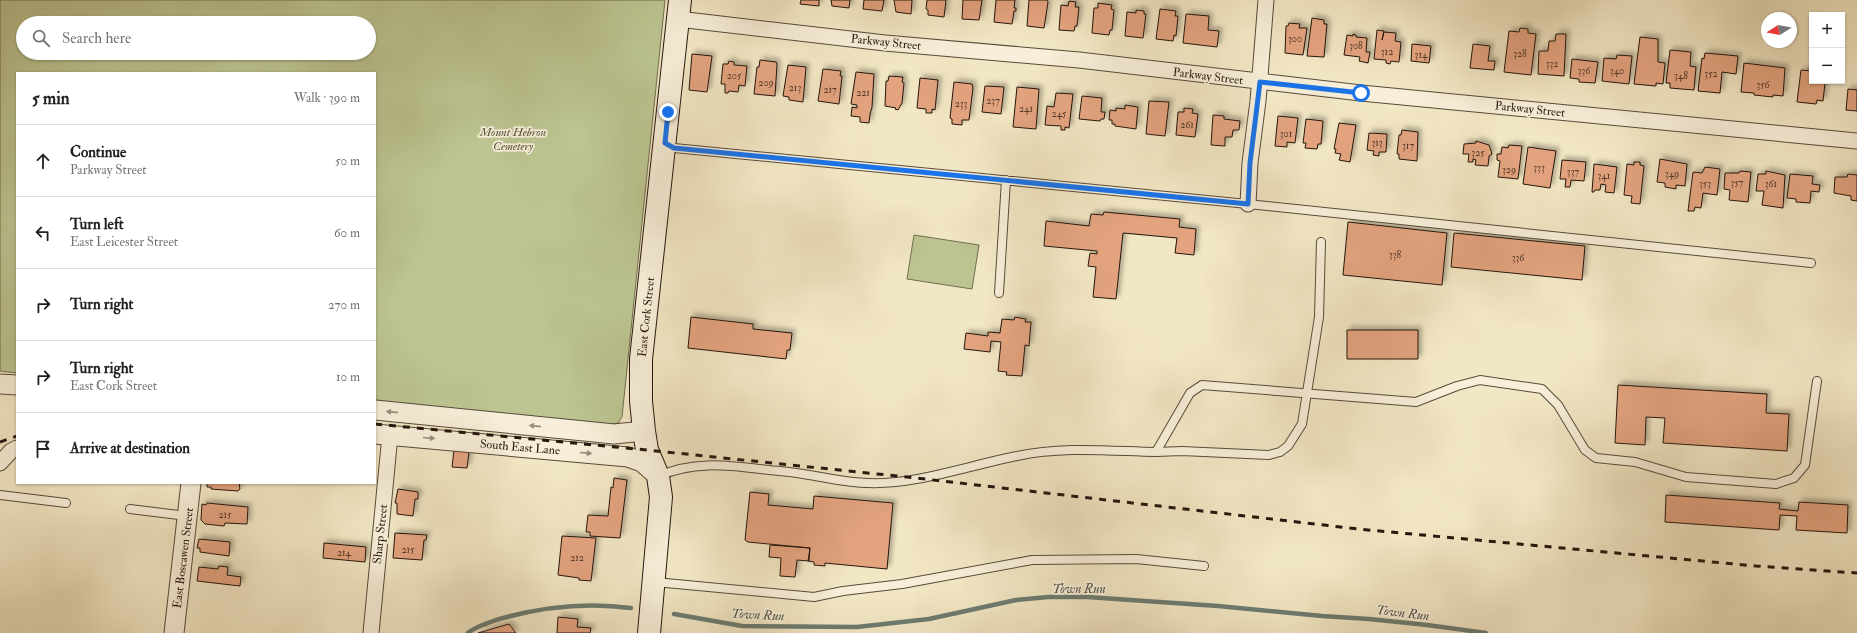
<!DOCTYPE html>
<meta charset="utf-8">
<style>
:root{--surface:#fff;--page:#f6f6f6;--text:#202124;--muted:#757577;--line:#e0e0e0}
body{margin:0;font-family:"IM FELL Double Pica",serif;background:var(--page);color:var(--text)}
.controls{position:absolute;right:12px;top:12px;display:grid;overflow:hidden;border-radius:0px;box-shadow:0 1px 3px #0004}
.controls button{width:36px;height:36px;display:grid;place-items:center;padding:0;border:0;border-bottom:1px solid var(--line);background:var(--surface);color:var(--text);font:20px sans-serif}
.compass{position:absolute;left:1761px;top:12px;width:36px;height:36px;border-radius:50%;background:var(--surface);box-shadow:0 1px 3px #0004;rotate:259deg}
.stop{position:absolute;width:12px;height:12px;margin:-9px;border:3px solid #1a73e8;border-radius:50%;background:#fff}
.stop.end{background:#1a73e8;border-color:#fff;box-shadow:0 1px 4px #0008}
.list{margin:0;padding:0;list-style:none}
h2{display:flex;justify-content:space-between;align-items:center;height:52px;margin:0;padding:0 16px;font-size:17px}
h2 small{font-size:13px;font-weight:400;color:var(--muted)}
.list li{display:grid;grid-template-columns:26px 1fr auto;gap:12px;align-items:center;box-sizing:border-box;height:72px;padding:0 16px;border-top:1px solid var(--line)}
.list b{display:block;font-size:15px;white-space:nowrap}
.list p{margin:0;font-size:13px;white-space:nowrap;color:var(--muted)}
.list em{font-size:13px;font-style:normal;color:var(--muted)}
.icon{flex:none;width:22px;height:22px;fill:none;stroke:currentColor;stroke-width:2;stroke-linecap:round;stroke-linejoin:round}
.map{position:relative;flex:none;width:1857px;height:633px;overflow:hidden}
.search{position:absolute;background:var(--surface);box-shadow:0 1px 3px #0004;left:16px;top:16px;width:360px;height:44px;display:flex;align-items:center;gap:10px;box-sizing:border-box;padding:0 14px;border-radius:22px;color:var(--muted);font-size:15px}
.panel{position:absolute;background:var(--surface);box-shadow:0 1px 3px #0004;left:16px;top:72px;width:360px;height:412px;border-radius:0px}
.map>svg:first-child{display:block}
</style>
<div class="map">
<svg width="1857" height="633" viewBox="0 0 1857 633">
<defs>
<filter id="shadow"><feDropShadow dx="3.5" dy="-3.5" stdDeviation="2" flood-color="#0004"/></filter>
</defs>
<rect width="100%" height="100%" fill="#f2e7c4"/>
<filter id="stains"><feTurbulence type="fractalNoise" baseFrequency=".005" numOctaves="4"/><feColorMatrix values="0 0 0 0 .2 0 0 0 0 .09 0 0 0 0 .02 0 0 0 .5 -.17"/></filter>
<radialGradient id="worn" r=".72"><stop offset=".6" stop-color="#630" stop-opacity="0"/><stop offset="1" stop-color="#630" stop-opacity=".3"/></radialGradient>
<!-- green -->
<path fill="#bcc592" stroke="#706d50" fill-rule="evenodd" d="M0,0H665L622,417L618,423L609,425L375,402V73H17V373L0,371ZM23,23H369V53H23Z
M914,235L979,245L972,289L907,279Z"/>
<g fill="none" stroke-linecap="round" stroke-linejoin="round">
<!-- stream -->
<path stroke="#6c7c71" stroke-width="4.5" d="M674,614L742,626L857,627L929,619L1016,600L1048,597H1087L1218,606L1322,616L1369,619L1427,625L1486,633
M468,633C476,626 486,624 496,620C540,607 586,602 631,608"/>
</g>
<!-- building -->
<path fill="#e3a37f" stroke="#25150d" filter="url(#shadow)" d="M801,0H819V6L800,4Z
M831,0H850L849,8L832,6Z
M864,0H884L882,11L863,9Z
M894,0H912L911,14L896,12Z
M927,0H946L944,17L928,15V10L926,9Z
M963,0H982L979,20L962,19Z
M996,0H1015L1014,8H1016V11H1014L1012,24L994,22Z
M1029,0H1047L1048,2L1044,28L1027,26Z
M1069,1L1076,2L1075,7H1079L1077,26H1075L1074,31L1059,30L1061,5L1068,6Z
M1098,3L1112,5L1111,9L1114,10L1112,30H1110L1109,35L1092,33L1094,8H1098Z
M1160,9L1176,11L1175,16H1178L1176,36L1174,35L1173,41L1156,39Z
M1136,10L1144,11V14H1146L1143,38L1125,36L1127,12L1136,13Z
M1186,14L1209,16L1208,30L1219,31L1217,47L1183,43Z
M1312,18L1324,20V24H1327L1324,57L1307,56Z
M1289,23L1300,24L1299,28H1307L1303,55L1285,53L1286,26H1288Z
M1520,28L1528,29V33L1536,34L1531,75L1504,72L1509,31L1519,32Z
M1377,30L1384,31L1382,40L1384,32L1396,33L1395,41L1401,42L1399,62L1391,61L1390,64L1386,63V60L1374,59Z
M1353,34L1356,35V37L1367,38L1366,52H1370L1368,63L1359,61L1360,57L1344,55L1347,35L1353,36Z
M1556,34H1566L1564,76L1538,74L1539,51H1548L1549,41H1555Z
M1640,37L1658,39V62L1665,63L1663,84L1656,83V86L1634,84Z
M1412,44L1431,46L1429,63L1411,61Z
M1473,44L1490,46L1488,61H1495L1494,70L1470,68Z
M1670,50L1691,52L1690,66L1696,67L1694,90L1670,88V83H1666Z
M1705,53L1738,56L1736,74L1722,72L1720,93L1698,91L1702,58L1704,59Z
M692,54L712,56L707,92L689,90Z
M1617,55L1632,56L1629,84L1602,81L1604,58L1616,59Z
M1572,59L1598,62L1595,83L1579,82V79L1570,78Z
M760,60L776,62L777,64L775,96L754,94L757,67H759Z
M729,61L734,62V65L747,66L745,86L739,85L738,92L729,91L728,93H725V84H721L723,64H728Z
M1744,63L1785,68L1783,96L1773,95V97L1754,95V93L1741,92Z
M788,65L806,67L803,102L789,100V97L783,96Z
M823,69L841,71L840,76H842L839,104L818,101Z
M1801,70L1812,71V81L1825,83L1823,101L1817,100L1816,104L1797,102Z
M856,72L874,74L872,107L870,114L869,123L860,122V117L851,116L852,107L857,108V105L851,104Z
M889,76L903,77L902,82L904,83L902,103L898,110L895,109L896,108L885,106L886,81H888Z
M920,78L938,80L935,110L932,109V113H926V109L917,108Z
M954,82L972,84L973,88L969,120H962V125L952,124V119L950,118Z
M985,86L1004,87L1001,114L982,112Z
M1017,87L1039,89L1036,129L1013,127Z
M1848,89L1857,90V111L1846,110Z
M1056,93L1073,94L1069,128L1065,127V130H1061V126L1045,125L1047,106L1054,107Z
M1082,96L1102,98L1101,112H1105L1104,119H1101L1100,121L1079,119Z
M1149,101L1169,102L1165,136L1146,134Z
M1125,105L1138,107L1136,129L1115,126V124H1112V120H1109L1110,110L1116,111V108L1125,109Z
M1184,108L1193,109L1192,113L1198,114L1195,137L1176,135L1178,112H1184Z
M1213,115L1224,116V119L1240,121L1239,130H1233L1232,137H1225V146L1211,145Z
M1278,116L1298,118L1295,143L1287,142V147L1275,146Z
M1306,119L1323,121L1321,144H1318L1317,149L1305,148L1306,143H1303Z
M1339,123L1356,125L1350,162L1339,160L1341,154L1335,153L1336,149H1334Z
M1402,130L1418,132L1417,161L1399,159V154H1397L1399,135H1401Z
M1369,133L1387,134L1386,152H1379V156L1373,155L1374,151L1367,150Z
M1476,141L1489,145L1492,154L1489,156L1488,166L1475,165L1476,160L1473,159V162H1468L1469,154H1463L1464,144L1476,143Z
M1509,145L1522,146L1518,179L1498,177L1500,161L1497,160V154H1501L1502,147L1508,148Z
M1528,147L1556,151L1550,188L1523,184Z
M1660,159L1687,164L1685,186L1676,185V189L1665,187V183L1657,182Z
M1562,160L1586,162L1584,181L1571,180L1570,187H1565L1566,179H1560Z
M1634,162H1640V165L1644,166L1640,204L1631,203L1632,196L1624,195L1627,164L1634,165Z
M1594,164L1617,167L1614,193L1605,192L1606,185L1601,184L1600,190H1595L1594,192H1592Z
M1705,167L1720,169L1717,195L1703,193L1701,208L1695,207L1694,211H1688L1693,172L1702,173Z
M1740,171L1751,172L1748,202L1729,200L1730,190L1724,189L1725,173H1739Z
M1766,171L1785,175L1783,208L1762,205L1764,191H1756L1758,174H1766Z
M1790,174L1813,176L1812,184L1820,185L1819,192L1811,191L1810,203L1796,202V199L1787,198Z
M1848,174L1857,175V201L1851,200V196L1834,193L1835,177H1847Z
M1104,212L1180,219L1179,227L1196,229L1194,255L1175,253L1177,238L1123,233L1116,299L1093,297L1096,267L1088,266L1090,253L1097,254V251L1044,246L1046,221L1089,226L1091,214L1103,215Z
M1348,222L1447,233L1442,285L1343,275Z
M1454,233L1585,246L1582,280L1451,267Z
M691,317L753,324V329L792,333L790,350H787L786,359L688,348Z
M1015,317L1026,319L1025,322H1031L1029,346L1025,345L1022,376L1006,375L1007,372L998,371L1001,342L991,341L990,352L964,349L966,333L988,336V332L1000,333L1002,319L1014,320Z
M1347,330H1418V359H1347Z
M1618,385L1767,394L1766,413L1789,414L1787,451L1663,443L1665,418L1646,417L1645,445L1615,443Z
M454,450L469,452L467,468L452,467Z
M614,478L627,480L620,538L590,536V532H586L588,515L608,516L611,487L613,488Z
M207,483H239L240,489L238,491L211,489V487H207Z
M398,489L418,492V499H415L413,516L397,514V503H395Z
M750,492L769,494L768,505L813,509L814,496L893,503L887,569L825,563V566L814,565V562L808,561L810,548L748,542L745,540Z
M1666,495L1780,503L1779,509L1798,511L1799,502L1848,505L1847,533L1796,530L1797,516L1780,515L1779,530L1665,522Z
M207,503L248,507L247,524L225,523L224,526L205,524L201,520L202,504L206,505Z
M395,533L427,535L426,540H424L422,560L393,558Z
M562,536L596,538L591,581L579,580V578L558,575Z
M199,539L230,542L229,556L200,552V548H197Z
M324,543L366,547L365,562L323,558Z
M770,545L810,548L809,561L797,560L795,577L780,576L781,558L769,557Z
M219,566L228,567L227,575L241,577L240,586L197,581L199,567L218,569Z
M558,617L578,619L577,627L591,628L590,633H557Z
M509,624L516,633H478Z"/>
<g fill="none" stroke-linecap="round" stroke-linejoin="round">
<defs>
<path id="service" d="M665,143L674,148L1248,204L1811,263
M999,293L1006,180
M1156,452L1182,451L1269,455L1280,452L1288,446L1302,424L1319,317L1321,242
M659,476C692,461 725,465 760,469C776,471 793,472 809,475C829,478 848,483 868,483C916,485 970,465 1017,456C1063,446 1110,451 1156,452L1190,393L1202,385L1416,402L1457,386L1480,380L1542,389L1558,405L1585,450L1596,458L1635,462L1686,477L1776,484L1794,478L1805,465L1817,381
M0,495L66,503
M130,509L187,516
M655,582L814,597L843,591L902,584L1032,560L1136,559L1204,566"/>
<path id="minor" d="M678,19L885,43L1079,60L1361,93L1857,141
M1248,204L1250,163L1258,101L1266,0
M0,463L11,451L17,448
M371,633L390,435"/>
<path id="tertiary" d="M0,384L17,385
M375,410L614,434L644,431
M375,434L628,457L642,462L658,476
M174,633L191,483"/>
<path id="secondary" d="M649,633L661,497L658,476L647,450L644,431L641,401V359L680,0"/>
</defs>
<!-- service casing -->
<use href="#service" stroke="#584a3b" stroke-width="10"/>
<!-- minor casing -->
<use href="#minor" stroke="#584a3b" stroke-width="17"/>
<!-- tertiary casing -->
<use href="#tertiary" stroke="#584a3b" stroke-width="21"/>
<!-- secondary casing -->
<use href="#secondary" stroke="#25150d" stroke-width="24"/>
<!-- service -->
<use href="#service" stroke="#f7efd9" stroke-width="8"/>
<!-- minor -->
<use href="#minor" stroke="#f7efd9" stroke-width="15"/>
<!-- tertiary -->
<use href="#tertiary" stroke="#f7efd9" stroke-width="19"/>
<!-- secondary -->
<use href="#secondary" stroke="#f7efd9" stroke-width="22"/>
<!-- rail -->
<path stroke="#25150d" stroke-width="3" stroke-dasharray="7 7" stroke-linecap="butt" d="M375,424L647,450L916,478L1358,529L1756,566L1857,573
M0,442L17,436"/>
</g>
<!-- one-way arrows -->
<defs><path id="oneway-solid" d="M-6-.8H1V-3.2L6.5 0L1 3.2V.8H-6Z"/></defs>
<g fill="#988d7d">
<use href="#oneway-solid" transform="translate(392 412) rotate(-174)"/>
<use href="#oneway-solid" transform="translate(535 426) rotate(-174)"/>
<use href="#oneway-solid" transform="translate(429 438) rotate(5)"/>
<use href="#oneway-solid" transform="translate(586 453) rotate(5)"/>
</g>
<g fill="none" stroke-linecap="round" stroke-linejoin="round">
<!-- route -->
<path stroke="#1a73e8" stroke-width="5" d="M668,112L665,143L674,148L1248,204L1250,163L1260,82L1361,93"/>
</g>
<g text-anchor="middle" stroke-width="3.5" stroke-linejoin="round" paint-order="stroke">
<!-- number labels -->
<g font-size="10" fill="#54382a">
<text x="1295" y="42">300</text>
<text x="1356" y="49">308</text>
<text x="1387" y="55">312</text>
<text x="1520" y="57">328</text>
<text x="1421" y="58">314</text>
<text x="1552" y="67">332</text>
<text x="1584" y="74">336</text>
<text x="1617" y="74">340</text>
<text x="1711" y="77">352</text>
<text x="734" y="79">205</text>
<text x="1681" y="79">348</text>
<text x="766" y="86">209</text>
<text x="1763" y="88">356</text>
<text x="795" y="91">213</text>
<text x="830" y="93">217</text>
<text x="863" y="96">221</text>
<text x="993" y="104">237</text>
<text x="961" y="107">233</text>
<text x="1026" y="112">241</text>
<text x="1059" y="117">245</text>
<text x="1187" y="128">261</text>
<text x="1286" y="137">301</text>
<text x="1377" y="146">313</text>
<text x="1408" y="149">317</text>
<text x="1478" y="156">325</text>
<text x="1539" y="171">333</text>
<text x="1509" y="173">329</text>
<text x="1573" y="175">337</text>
<text x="1672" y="177">349</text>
<text x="1604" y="179">341</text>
<text x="1737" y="186">357</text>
<text x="1705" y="187">353</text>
<text x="1771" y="187">361</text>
<text x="1395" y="258">338</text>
<text x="1518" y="261">336</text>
<text x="225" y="518">215</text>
<text x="408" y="553">215</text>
<text x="344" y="556">214</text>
<text x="577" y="561">212</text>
</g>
<!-- street labels -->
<g font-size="12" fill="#25150d" stroke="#f7efd9">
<text transform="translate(886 42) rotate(6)" y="4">Parkway Street</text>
<text transform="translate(1208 76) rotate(7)" y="4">Parkway Street</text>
<text transform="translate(1530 109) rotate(6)" y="4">Parkway Street</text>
<text transform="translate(646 317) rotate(-84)" y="4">East Cork Street</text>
<text transform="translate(520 447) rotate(5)" y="4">South East Lane</text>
<text transform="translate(380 534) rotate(-84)" y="4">Sharp Street</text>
<text transform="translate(183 558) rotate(-83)" y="4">East Boscawen Street</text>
</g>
<!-- park labels -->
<g font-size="12" font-style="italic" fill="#5a533c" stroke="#f7efd9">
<text x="513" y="136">Mount Hebron<tspan x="513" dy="14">Cemetery</tspan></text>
</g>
<!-- water labels -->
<g font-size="13" font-style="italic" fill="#4e5147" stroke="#f7efd9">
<text x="1079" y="593">Town Run</text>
<text transform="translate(1403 612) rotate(7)" y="5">Town Run</text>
<text transform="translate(758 614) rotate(3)" y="5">Town Run</text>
</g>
</g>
<rect width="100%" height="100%" filter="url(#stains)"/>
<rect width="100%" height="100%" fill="url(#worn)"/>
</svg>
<div class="controls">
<button>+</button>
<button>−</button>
</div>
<svg class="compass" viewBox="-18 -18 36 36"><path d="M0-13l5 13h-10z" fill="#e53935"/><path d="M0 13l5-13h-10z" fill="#757577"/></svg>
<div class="stop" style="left:1361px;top:93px"></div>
<div class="stop end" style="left:668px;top:112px"></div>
<div class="search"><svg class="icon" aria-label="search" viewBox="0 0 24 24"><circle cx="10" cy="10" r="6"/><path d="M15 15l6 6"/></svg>Search here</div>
<section class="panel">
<h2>5 min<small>Walk · 390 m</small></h2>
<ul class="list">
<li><svg class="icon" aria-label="ahead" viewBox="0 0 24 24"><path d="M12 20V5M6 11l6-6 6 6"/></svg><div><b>Continue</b><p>Parkway Street</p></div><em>50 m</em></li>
<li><svg class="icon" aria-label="left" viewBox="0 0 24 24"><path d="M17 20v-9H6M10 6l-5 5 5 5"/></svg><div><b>Turn left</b><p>East Leicester Street</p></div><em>60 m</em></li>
<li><svg class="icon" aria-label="right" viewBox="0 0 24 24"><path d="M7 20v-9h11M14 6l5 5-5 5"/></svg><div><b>Turn right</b></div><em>270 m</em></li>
<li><svg class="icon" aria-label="right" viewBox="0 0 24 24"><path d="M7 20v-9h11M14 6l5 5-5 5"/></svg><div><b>Turn right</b><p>East Cork Street</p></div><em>10 m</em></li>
<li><svg class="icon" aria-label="arrive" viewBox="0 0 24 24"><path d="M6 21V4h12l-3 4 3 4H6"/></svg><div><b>Arrive at destination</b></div></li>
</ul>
</section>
</div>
